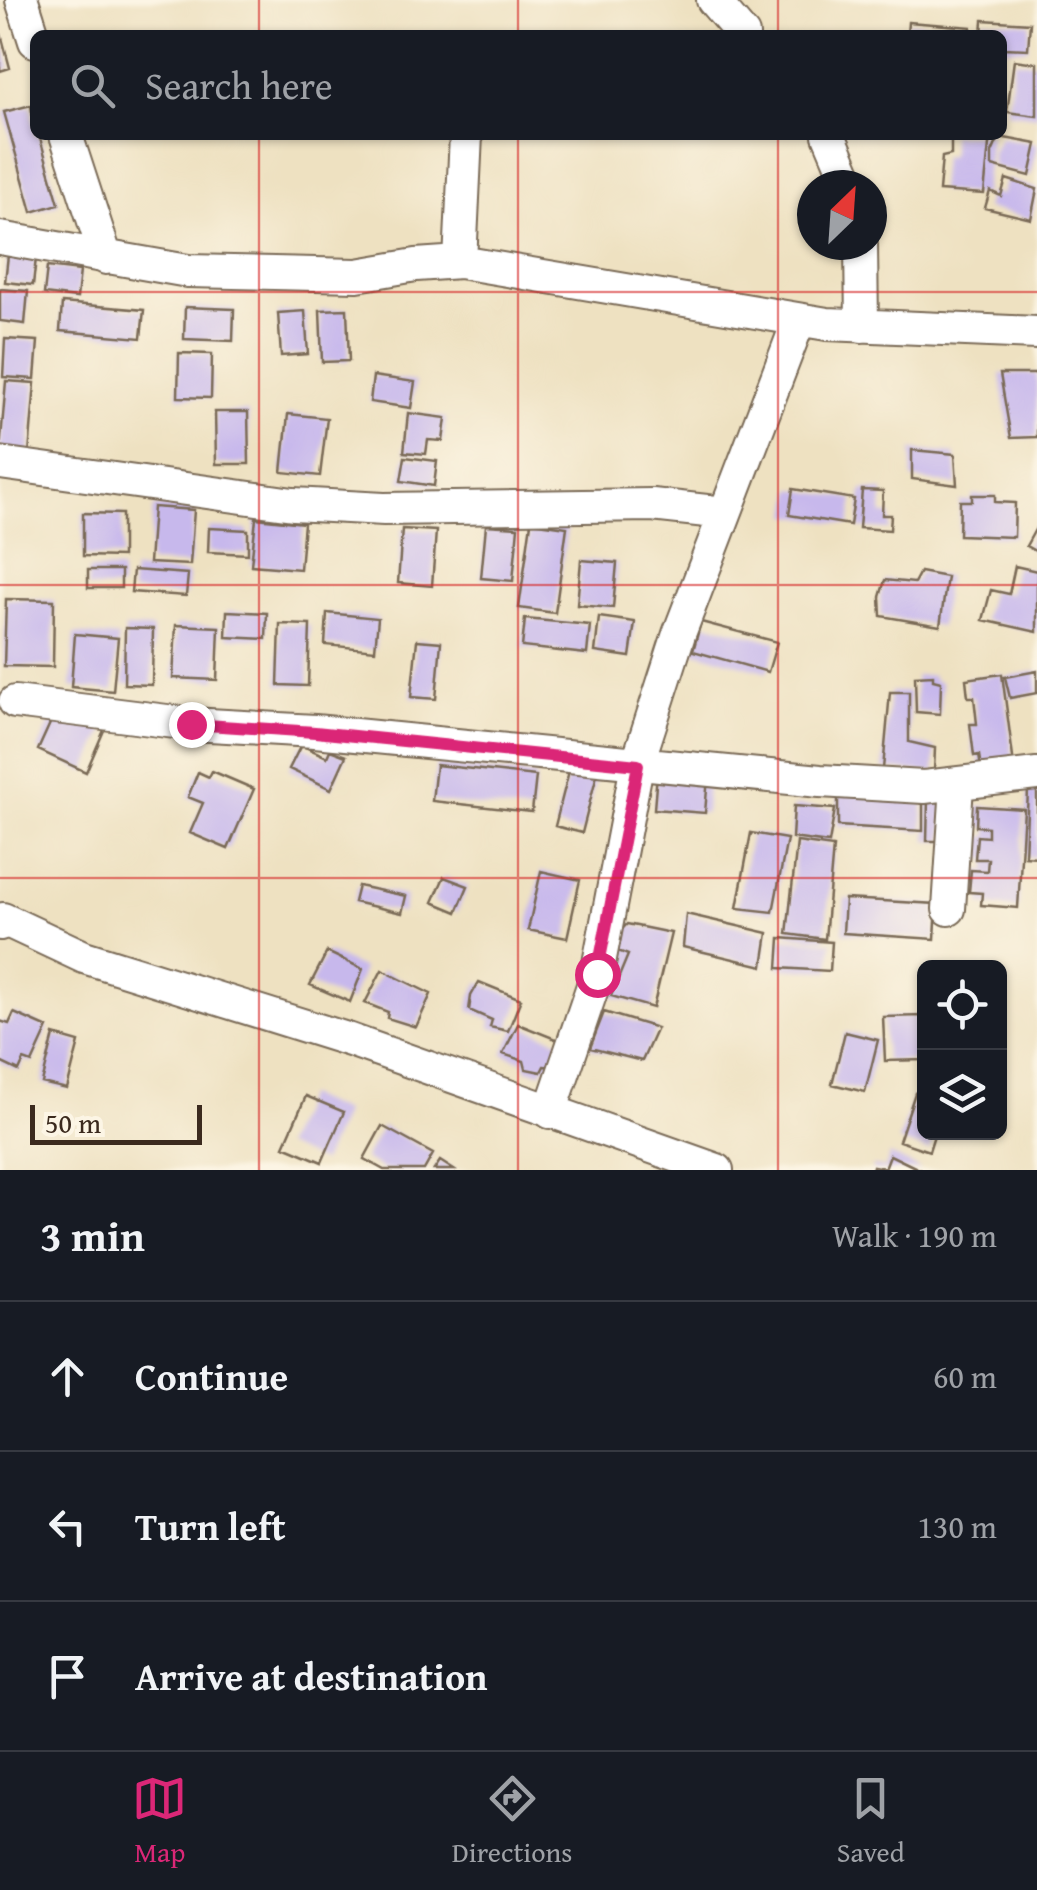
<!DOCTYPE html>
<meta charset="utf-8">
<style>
:root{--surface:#171b24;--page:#242831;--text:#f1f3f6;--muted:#9ea1a6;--line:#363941;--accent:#db2777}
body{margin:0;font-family:"Gentium Book Plus",serif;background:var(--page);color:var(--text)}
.controls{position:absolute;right:30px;bottom:30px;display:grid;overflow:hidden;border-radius:15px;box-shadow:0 2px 8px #0004}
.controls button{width:90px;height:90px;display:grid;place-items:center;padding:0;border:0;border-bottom:2px solid var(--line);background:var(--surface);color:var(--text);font:50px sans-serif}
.compass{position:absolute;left:797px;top:170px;width:90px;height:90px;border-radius:50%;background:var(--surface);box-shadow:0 2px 8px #0004;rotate:25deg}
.scale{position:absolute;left:30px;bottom:25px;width:172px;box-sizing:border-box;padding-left:10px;border:5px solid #3b2a1e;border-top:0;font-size:28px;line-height:35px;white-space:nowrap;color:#3b2a1e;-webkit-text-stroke:8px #fcf5e5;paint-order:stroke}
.stop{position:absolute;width:30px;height:30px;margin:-22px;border:8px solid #db2777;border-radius:50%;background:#fff}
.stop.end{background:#db2777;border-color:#fff;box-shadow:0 2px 10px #0008}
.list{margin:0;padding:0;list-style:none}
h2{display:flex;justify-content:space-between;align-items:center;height:130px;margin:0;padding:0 40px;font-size:42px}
h2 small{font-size:32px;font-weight:400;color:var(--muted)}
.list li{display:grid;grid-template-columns:65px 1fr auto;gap:30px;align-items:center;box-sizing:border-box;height:150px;padding:0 40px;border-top:2px solid var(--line)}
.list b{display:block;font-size:38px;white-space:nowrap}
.list em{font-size:32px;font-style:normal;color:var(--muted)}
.icon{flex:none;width:55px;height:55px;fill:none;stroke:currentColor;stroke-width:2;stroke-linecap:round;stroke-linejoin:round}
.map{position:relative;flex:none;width:1037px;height:1170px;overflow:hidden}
.search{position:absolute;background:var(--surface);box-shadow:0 2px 8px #0004;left:30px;right:30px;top:30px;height:110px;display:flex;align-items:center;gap:25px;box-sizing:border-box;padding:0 35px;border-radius:15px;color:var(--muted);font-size:38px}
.sheet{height:580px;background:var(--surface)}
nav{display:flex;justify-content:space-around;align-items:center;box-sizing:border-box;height:140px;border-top:2px solid var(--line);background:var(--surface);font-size:28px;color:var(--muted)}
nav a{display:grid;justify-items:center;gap:5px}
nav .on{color:var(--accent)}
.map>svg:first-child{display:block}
</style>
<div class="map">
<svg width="1037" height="1170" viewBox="0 0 1037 1170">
<rect width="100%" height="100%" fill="#fcf5e5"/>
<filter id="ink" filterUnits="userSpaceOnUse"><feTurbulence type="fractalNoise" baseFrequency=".01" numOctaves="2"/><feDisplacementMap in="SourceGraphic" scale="20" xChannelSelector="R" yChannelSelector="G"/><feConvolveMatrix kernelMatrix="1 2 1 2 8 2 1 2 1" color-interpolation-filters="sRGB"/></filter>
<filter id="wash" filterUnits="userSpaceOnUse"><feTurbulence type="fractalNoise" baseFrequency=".0048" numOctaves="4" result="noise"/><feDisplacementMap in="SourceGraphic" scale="40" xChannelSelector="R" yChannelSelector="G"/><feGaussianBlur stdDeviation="2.25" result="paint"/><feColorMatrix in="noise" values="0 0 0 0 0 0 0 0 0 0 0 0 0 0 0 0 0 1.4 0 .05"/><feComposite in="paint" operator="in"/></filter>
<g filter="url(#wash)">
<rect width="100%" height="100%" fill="#eee1c1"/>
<g id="blocks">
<!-- building -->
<path fill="#c7b8ec" d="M983,20L1030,23L1028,49L1002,48V35H982Z
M908,22L971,27V35H907Z
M1,34L10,68L0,71V35Z
M1014,60L1037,63V116L1007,112Z
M31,105L35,135H39L59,204L32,212L4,112Z
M951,135H990L984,194L939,191L942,157L951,155Z
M999,137L1037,144L1030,176L992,166V153Z
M1006,179L1037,189L1031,219L985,208L990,191L1001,196Z
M8,255L36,258L33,285L5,282Z
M47,267L80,271L77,298L44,294Z
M0,289L28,291L25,324L0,321Z
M62,303L144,310L141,338L60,331Z
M185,307L234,309L233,341L184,339Z
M347,309L349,361L322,362L320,310Z
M305,311L308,354L281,356L278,313Z
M5,339L38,341L35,379L3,377Z
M179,353L212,354L211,398L178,397Z
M1000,374H1037V437L1011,438Z
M373,376L415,382L411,408L370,402Z
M6,381L35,383L29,454L0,451Z
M215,412H248L249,464H216Z
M408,413L446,418L443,441L428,440L426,454L404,452Z
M288,414L327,418L320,476L282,472Z
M912,450L955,454L957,485L912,479Z
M405,457L437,461L434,486L401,481Z
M793,489L854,499L850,525L789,515Z
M862,490L883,491L882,515H891L890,530L859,528Z
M972,495H995V502L1015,503L1014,537L959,535L960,501H972Z
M153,507L194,510L190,565L149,563Z
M83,513L122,514V557L83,556Z
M256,518L304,523L300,569L251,565Z
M531,522L567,527L555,613L519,608Z
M486,525L518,527L513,581L481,578Z
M1037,526V552L1026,546Z
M209,528L248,530V554L208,552Z
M402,529L436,531L432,586L398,583Z
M581,560L617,563L613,608L577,605Z
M1015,566L1037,571V632L983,620L991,590L1009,594Z
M88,570H121V588H88Z
M133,570L188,574L186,596L131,592Z
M920,572L947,577L940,626L881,616L880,597L885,580L914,583Z
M6,599L54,600L53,667L4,666Z
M227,611L267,613L266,639L226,637Z
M327,613L378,618L375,650L325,645Z
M599,617L635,622L630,657L595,652Z
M525,619L590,625L587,654L522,647Z
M701,622L777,642L768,672L693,651Z
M280,624L310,625L308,686L278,685Z
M176,625L219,627L217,680L173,678Z
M125,628L153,629L152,685L124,684Z
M75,634L118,638L113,691L71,687Z
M417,640L441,642L436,699L411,697Z
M1037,671V693L1010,698L1005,677Z
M1002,674L1014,765L981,768L979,755L974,756L970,724H977L974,697H968L966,679Z
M933,675V680L941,682L940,714L916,712L915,676Z
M890,692H909V742L935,748L934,773L883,769Z
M57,708L105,728L86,772L38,750Z
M301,745L327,757L330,750L346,756L331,789L289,769Z
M571,763L598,770L582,833L555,826Z
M436,765L536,776L532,812L432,801Z
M212,771L254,789L228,849L190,833L203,803L188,797L198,772L209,777Z
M657,773L708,777L705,813L654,809Z
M1028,790L1037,791V857L1025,856Z
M838,793L923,797V831L838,826Z
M928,798L944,799V841H927Z
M794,806L835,809L829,843L792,838Z
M977,806L1024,809L1018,908L981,905L982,893L969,892L971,870L987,871L988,859H975L977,836L988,837V827L976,826Z
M751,833L787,839L773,912L737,908Z
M797,842L833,847L825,939L787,934Z
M541,871L580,880L567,938L528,930Z
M444,877L468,886L457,912L433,902Z
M358,886L406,896L402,913L354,902Z
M845,899L937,904L935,939L843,933Z
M686,914L768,933L763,966L683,947Z
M627,924L671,933L653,1008L611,996L628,955L618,951L617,935Z
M780,938L832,942L830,971L778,968Z
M327,952L363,969L350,1002L310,985Z
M382,970L431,994L416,1027L387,1018L388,1012L365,1003Z
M479,982L521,999L508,1031L490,1027L492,1020L469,1010L471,996Z
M604,1012L657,1028L642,1061L590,1048Z
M14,1013L48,1028L32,1063L24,1060L19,1071L0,1062V1021L9,1024Z
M924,1016V1060L885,1061L883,1017Z
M518,1024L563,1042L556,1067L544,1066L541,1072L526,1069L524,1061L503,1054Z
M845,1032L878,1040L865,1092L832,1084Z
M54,1035L79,1042L67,1089L42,1083Z
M915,1093L924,1097V1132H935L929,1151L899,1141Z
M306,1096L344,1112L322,1162L284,1146Z
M382,1126L433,1154L424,1170H384L364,1159Z
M890,1155L921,1170H872L873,1166L885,1168Z
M440,1161L454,1170H434Z"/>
</g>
</g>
<g filter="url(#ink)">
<use href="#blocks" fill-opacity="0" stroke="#7a6a57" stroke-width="2.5"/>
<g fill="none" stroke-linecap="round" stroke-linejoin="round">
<defs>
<path id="minor" d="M22,0L35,41
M713,0L743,35
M66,135L106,258
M829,135L850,185
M0,238L188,271L357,275L416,265L460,262L827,324L1037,333
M861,245L862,326
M460,262L466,135
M0,463L293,504L384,509L652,505L725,513
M15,702L191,724L315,731L820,781L924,787L1037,774
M949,909L957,785
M0,924L3,919L84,957L350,1040L717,1170
M550,1112L597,974L637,765L679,634L799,320"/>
</defs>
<!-- minor casing -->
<use href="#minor" stroke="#7a6a57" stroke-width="36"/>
<!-- minor -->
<use href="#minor" stroke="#fff" stroke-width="32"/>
</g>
</g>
<g fill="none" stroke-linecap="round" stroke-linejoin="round" filter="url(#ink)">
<!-- route -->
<path stroke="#db2777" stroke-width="12" d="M191,724L315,732L638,765L597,974"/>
</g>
<!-- grid -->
<path fill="none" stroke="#d62828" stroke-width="2.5" stroke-opacity="0.55" d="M259,0V35M518,0V35M778,0V35M259,135V1170M518,135V1170M778,135V1170M0,292H1037M0,585H1037M0,878H1037"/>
</svg>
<div class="controls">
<button><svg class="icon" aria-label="locate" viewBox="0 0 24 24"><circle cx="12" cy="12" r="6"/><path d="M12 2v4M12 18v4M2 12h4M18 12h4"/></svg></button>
<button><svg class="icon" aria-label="layers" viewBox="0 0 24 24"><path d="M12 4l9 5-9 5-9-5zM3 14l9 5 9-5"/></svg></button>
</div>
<svg class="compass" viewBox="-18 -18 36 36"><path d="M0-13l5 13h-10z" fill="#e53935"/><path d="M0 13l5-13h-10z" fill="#9ea1a6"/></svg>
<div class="scale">50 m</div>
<div class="stop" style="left:597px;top:974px"></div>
<div class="stop end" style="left:191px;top:724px"></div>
<div class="search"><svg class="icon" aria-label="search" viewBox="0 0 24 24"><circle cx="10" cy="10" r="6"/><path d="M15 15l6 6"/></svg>Search here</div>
</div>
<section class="sheet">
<h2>3 min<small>Walk · 190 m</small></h2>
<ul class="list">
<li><svg class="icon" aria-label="ahead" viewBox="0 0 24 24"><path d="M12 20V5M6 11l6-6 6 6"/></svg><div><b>Continue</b></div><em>60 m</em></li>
<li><svg class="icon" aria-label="left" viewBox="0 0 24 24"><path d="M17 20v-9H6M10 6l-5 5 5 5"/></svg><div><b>Turn left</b></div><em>130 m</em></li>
<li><svg class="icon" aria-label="arrive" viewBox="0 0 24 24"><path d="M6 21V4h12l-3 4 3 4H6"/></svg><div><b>Arrive at destination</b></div></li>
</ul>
</section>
<nav>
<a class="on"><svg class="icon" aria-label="map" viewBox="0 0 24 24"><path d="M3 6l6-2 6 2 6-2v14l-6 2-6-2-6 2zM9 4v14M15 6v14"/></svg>Map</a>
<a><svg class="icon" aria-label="directions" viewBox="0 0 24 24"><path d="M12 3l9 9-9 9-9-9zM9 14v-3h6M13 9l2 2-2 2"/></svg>Directions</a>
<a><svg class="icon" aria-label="saved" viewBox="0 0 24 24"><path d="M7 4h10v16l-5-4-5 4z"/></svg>Saved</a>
</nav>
